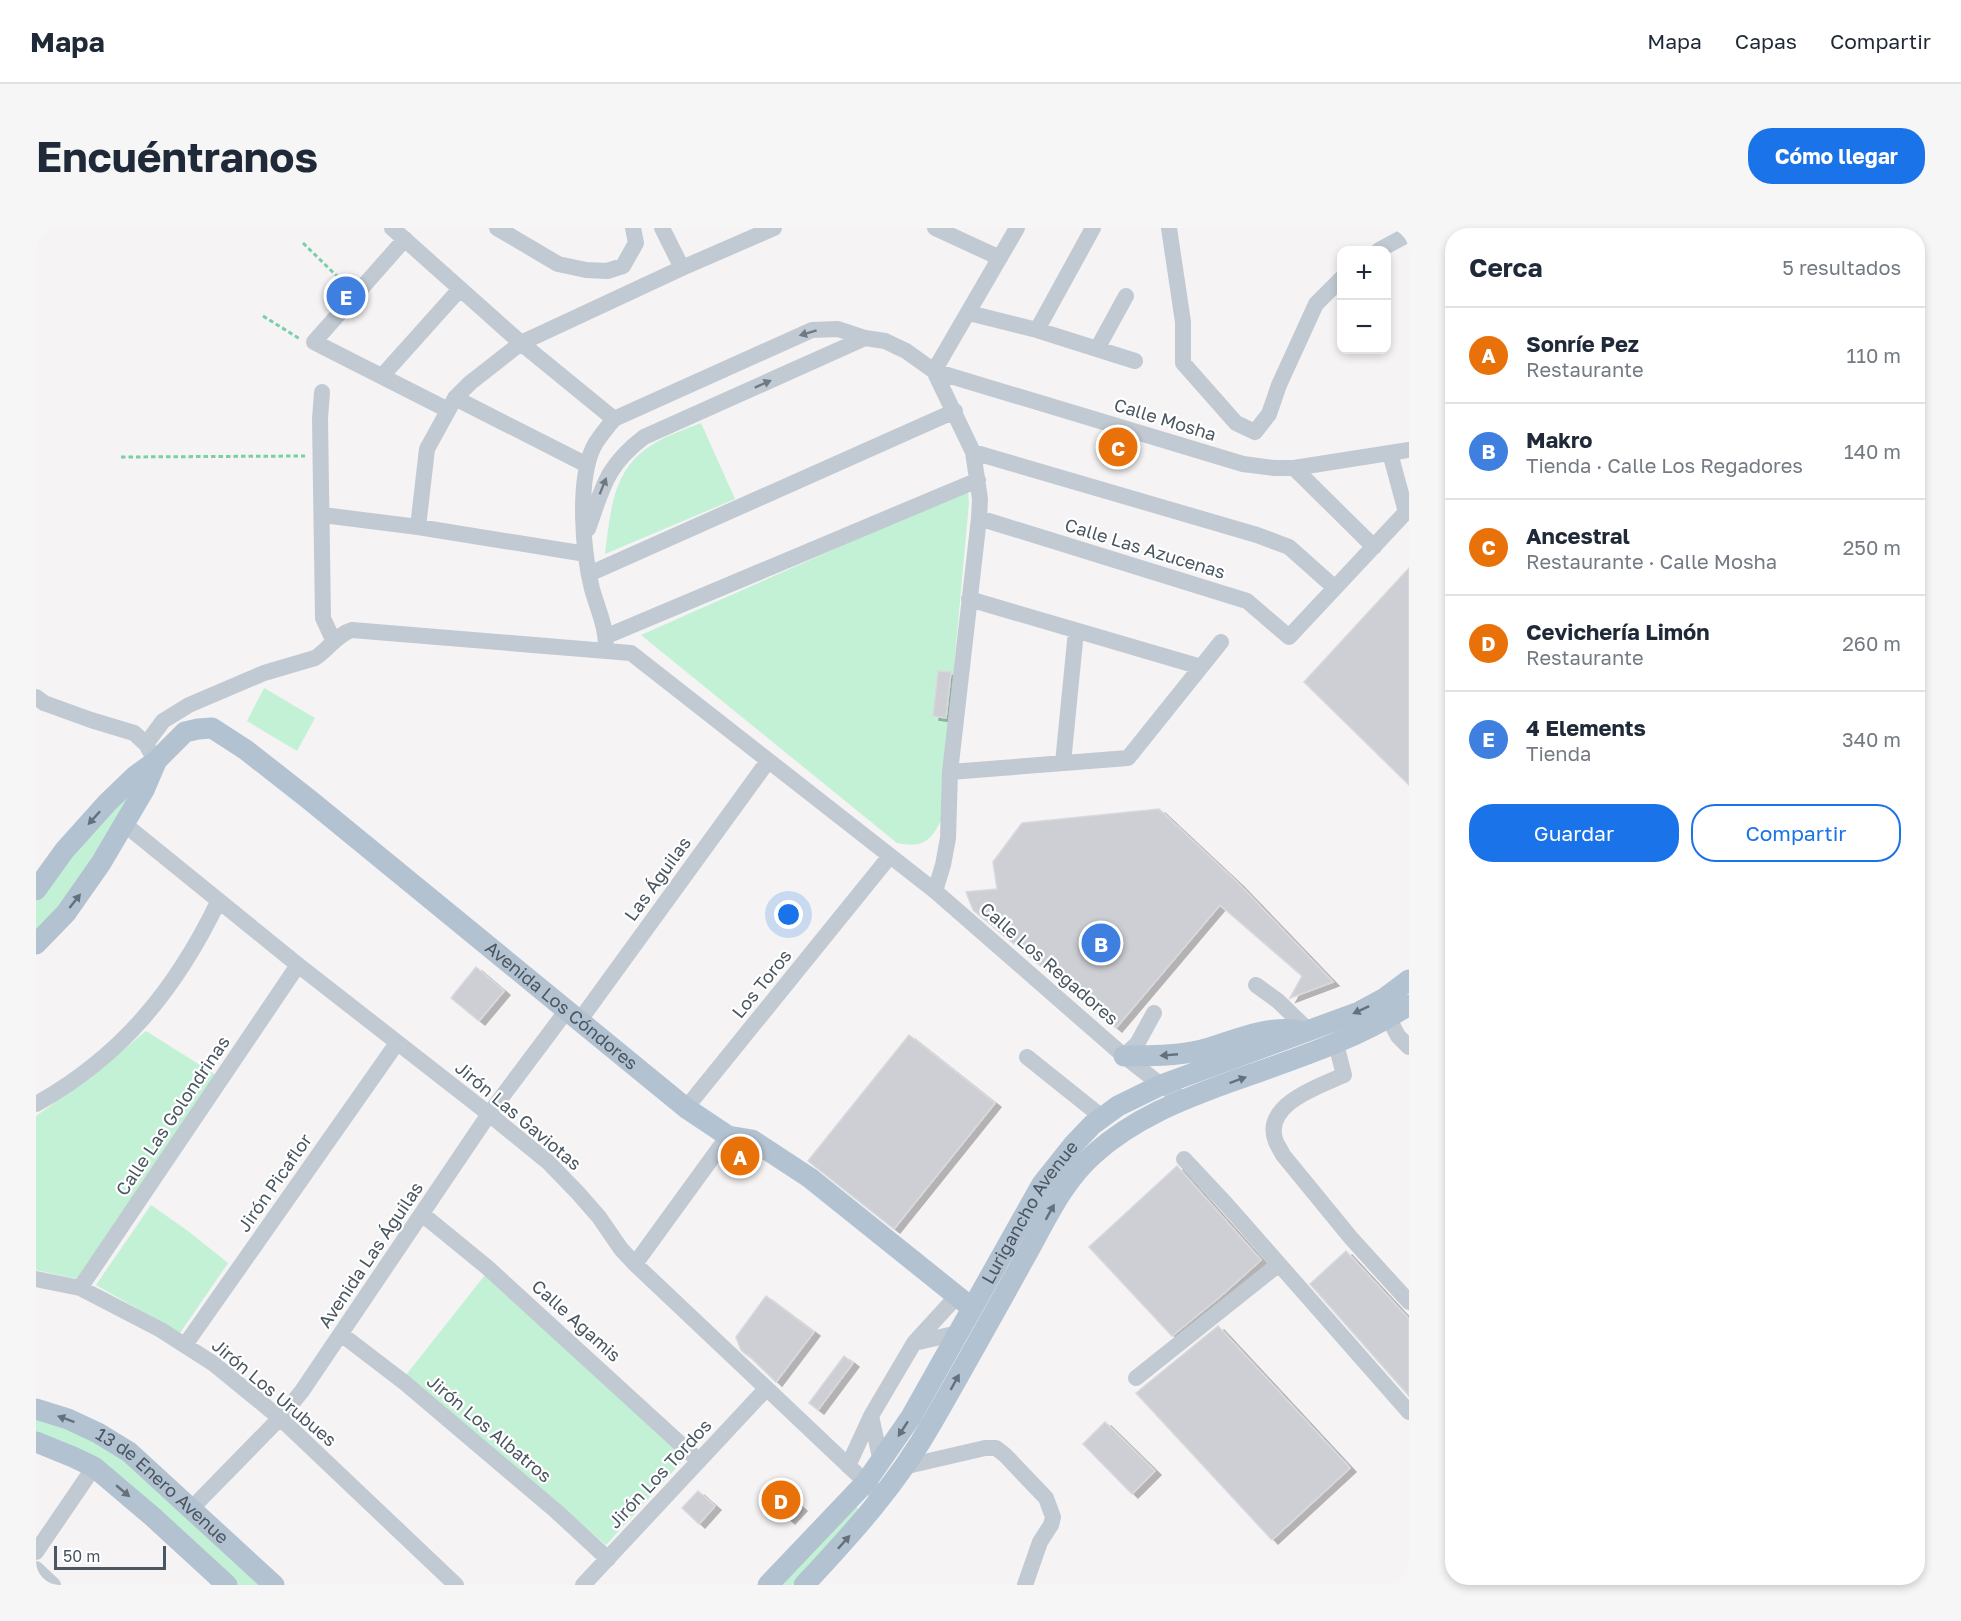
<!DOCTYPE html>
<html lang="es">
<meta charset="utf-8">
<style>
:root{--surface:#fff;--page:#f6f6f7;--text:#1f2937;--muted:#747a83;--line:#e0e1e3;--accent:#1a73e8}
body{margin:0;font-family:"Golos Text",sans-serif;background:var(--page);color:var(--text)}
.controls{position:absolute;right:18px;top:18px;display:grid;overflow:hidden;border-radius:12px;box-shadow:0 3px 9px #0003}
.controls button{width:54px;height:54px;display:grid;place-items:center;padding:0;border:0;border-bottom:2px solid var(--line);background:var(--surface);color:var(--text);font:30px sans-serif}
.scale{position:absolute;left:18px;bottom:15px;width:112px;box-sizing:border-box;padding-left:6px;border:3px solid #4a5661;border-top:0;font-size:16px;line-height:21px;white-space:nowrap;color:#4a5661;-webkit-text-stroke:4px #fff;paint-order:stroke}
.you{position:absolute;left:753px;top:687px;width:21px;height:21px;margin:-15px;border:4px solid #fff;border-radius:50%;background:#1a73e8;box-shadow:0 0 0 9px #1a73e833}
.badge{display:grid;place-items:center;width:39px;height:39px;border-radius:50%;background:var(--accent);color:#fff;font-size:20px;font-weight:700}
.pin{position:absolute;translate:-50% -50%;border:3px solid #fff;box-shadow:0 2px 6px #0006}
.list{margin:0;padding:0;list-style:none}
h2{display:flex;justify-content:space-between;align-items:center;height:78px;margin:0;padding:0 24px;font-size:26px}
h2 small{font-size:20px;font-weight:400;color:var(--muted)}
.list li{display:grid;grid-template-columns:39px 1fr auto;gap:18px;align-items:center;box-sizing:border-box;height:96px;padding:0 24px;border-top:2px solid var(--line)}
.list b{display:block;font-size:22px;white-space:nowrap}
.list p{margin:0;font-size:20px;white-space:nowrap;color:var(--muted)}
.list em{font-size:20px;font-style:normal;color:var(--muted)}
.actions{display:flex;gap:12px;padding:18px 24px}
.actions a{flex:1;padding:14px 0;border:2px solid var(--accent);border-radius:24px;text-align:center;font-size:21px;color:var(--accent)}
.actions .main{background:var(--accent);color:#fff}
.map{position:relative;flex:none;width:1373px;height:1357px;overflow:hidden;border-radius:24px}
header{display:flex;align-items:center;gap:36px;box-sizing:border-box;height:84px;padding:0 30px;background:var(--surface);border-bottom:2px solid var(--line)}
header strong{font-size:28px}
nav{display:flex;gap:33px;margin-inline-start:auto;font-size:21px}
.intro{display:flex;align-items:center;justify-content:space-between;box-sizing:border-box;height:144px;padding:0 36px}
h1{margin:0;font-size:42px}
.button{padding:15px 27px;border-radius:24px;background:var(--accent);color:#fff;font-size:21px;font-weight:700}
main{display:flex;gap:36px;padding:0 36px}
aside{flex:1;background:var(--surface);border-radius:24px;box-shadow:0 3px 9px #0003}
.map>svg:first-child{display:block}
</style>
<header>
<strong>Mapa</strong>
<nav><a>Mapa</a><a>Capas</a><a>Compartir</a></nav>
</header>
<div class="intro"><h1>Encuéntranos</h1><a class="button">Cómo llegar</a></div>
<main>
<div class="map">
<svg width="1373" height="1357" viewBox="0 0 1373 1357">
<defs>
<filter id="shadow"><feDropShadow dx="6" dy="4" stdDeviation="0" flood-color="#0004"/></filter>
</defs>
<rect width="100%" height="100%" fill="#f5f3f3"/>
<!-- green -->
<path fill="#c3f1d5" d="M665,195L699,271L569,326C574,288 576,245 610,221C626,209 647,202 665,195Z
M932,262L933,275L919,428L906,591C894,614 887,620 861,615L605,407Z
M228,460L279,490L261,523L211,493Z
M106,550L54,640L0,709V674L19,649Z
M110,803L183,849L45,1052L0,1042V888L49,853Z
M115,977L152,1003L192,1035L144,1105L60,1057Z
M449,1047L651,1228L570,1317L370,1147Z
M0,1185L84,1227L228,1357H201L123,1283L0,1207Z
M819,1277L823,1282L821,1287L756,1357H736Z"/>
<!-- building -->
<path fill="#cdcfd5" stroke="#d7d9de" stroke-width="1.5" filter="url(#shadow)" d="M1373,340V557L1268,454Z
M902,443L915,444L910,490L897,488Z
M1123,581L1202,655L1297,754L1254,770L1266,748L1184,677L1080,800L937,682L930,664L961,661L957,634L986,595Z
M440,739L468,763L443,793L415,770Z
M873,807L959,875L858,1001L772,933Z
M1141,938L1225,1032L1185,1068L1136,1108L1053,1019Z
M1310,1023L1373,1091V1168L1274,1056Z
M730,1068L778,1104L740,1154L712,1127V1128L705,1122L700,1109Z
M1182,1098L1314,1240L1236,1312L1100,1165Z
M808,1128L817,1135L782,1182L773,1175Z
M1069,1194L1119,1243L1096,1266L1047,1216Z
M736,1252L765,1279L753,1292L724,1264Z
M662,1263L679,1278L663,1296L646,1280Z"/>
<g fill="none" stroke-linecap="round" stroke-linejoin="round">
<!-- path -->
<path stroke="#7ad0a6" stroke-width="3" stroke-dasharray="4.5 3" stroke-linecap="butt" d="M267,15L310,57
M227,88L264,111
M85,229L269,228"/>
<!-- minor -->
<path stroke="#c1cad2" stroke-width="16" d="M356,0L485,115L578,191
M461,0L522,36L550,42L571,43L587,38L600,15L597,0
M626,0L646,40
M899,0L964,30
M1133,0L1147,94V135L1200,195L1219,204L1233,186L1243,157L1280,76L1306,50
M369,11L278,114L412,182
M1343,22L1373,6
M933,85L1001,102L1099,133
M1001,102L1057,0
M1061,121L1090,68
M898,143L1207,236L1238,240H1258L1373,222
M898,143L981,0
M346,148L424,61
M286,164L284,191L287,390L298,414
M419,170L551,237
M937,224L1221,307L1253,319L1299,360
M1354,225L1370,284
M1258,240L1338,319
M287,287L382,299L550,326
M943,290L1211,373L1253,409L1370,284
M382,299L391,221L419,170L434,155L485,115L646,40L738,0
M552,301C567,259 570,238 608,209L829,110
M553,346L919,183
M933,371L1165,439
M571,408L942,252
M570,423C571,400 562,382 556,361C547,325 541,255 557,220C562,210 571,200 578,191L776,102L802,101L829,110L849,113L870,123L898,143L937,224L944,271L943,290L914,544L912,610L907,637L899,663
M0,469L8,475L55,492L98,505L110,516L115,525
M110,516L127,493L153,477L228,445L279,430C292,422 301,406 316,402L595,425L899,663L1088,828L1125,857L1147,871
M1027,535L1040,403
M914,544L1092,530L1185,414
M87,595L262,737L453,886L512,934L542,965L563,989L585,1021L599,1036L838,1262
M1220,757L1242,773L1272,802
M1353,791L1362,808L1373,819
M544,792L732,533
M1300,816L1308,847C1283,858 1225,877 1240,914C1242,918 1245,923 1247,927L1315,1010L1373,1074
M1088,828L1101,816L1118,785
M991,829L1066,889
M0,876C86,828 140,761 182,674
M650,880L854,628
M1148,931L1191,977L1373,1184
M386,986L452,1040L663,1233
M599,1036L692,908
M0,1051L44,1060L125,1102L178,1136L244,1190L420,1357
M44,1060L262,737
M305,1106L369,1155L520,1283L572,1331
M878,1115L922,1105
M149,1117L361,815
M1100,1150L1243,1036
M835,1188L845,1234
M812,1238L835,1188L878,1115L921,1068
M867,1239L949,1220H960L969,1227L1010,1270L1017,1289L1015,1297L1004,1314L989,1357
M156,1280L244,1190L266,1163L453,886L531,782
M0,1324L58,1239
M0,1341L17,1357
M547,1357L730,1161"/>
<!-- major -->
<g stroke="#b3c2d1" stroke-width="21">
<path id="s1" d="M0,662L28,623L71,575L99,548L120,533L149,504L162,501L176,500L210,522L275,573L650,880L692,908L716,912L774,950L936,1080"/>
<path d="M0,716L30,685L65,635L108,562L120,534"/>
<path d="M1088,828C1114,828 1140,828 1166,822C1199,813 1223,799 1260,802"/>
<path id="s2" d="M0,1181L32,1191L62,1205L93,1224L238,1357"/>
<path d="M0,1214L37,1229L58,1239L117,1289L191,1357"/>
<path id="s3" d="M732,1357L830,1254L875,1189L1006,956L1037,917L1056,897L1082,878L1125,857L1323,784L1349,770L1373,752"/>
<path d="M768,1357C816,1306 862,1255 897,1193C928,1139 958,1085 988,1031C1009,994 1026,954 1058,926C1098,890 1145,872 1194,854C1255,832 1318,813 1373,777"/>
</g>
</g>
<!-- one-way arrows -->
<defs><path id="oneway-solid" d="M-6-.8H1V-3.2L6.5 0L1 3.2V.8H-6Z" transform="scale(1.5)"/></defs>
<g fill="#6e7983">
<use href="#oneway-solid" transform="translate(772 105) rotate(163)"/>
<use href="#oneway-solid" transform="translate(727 156) rotate(-24)"/>
<use href="#oneway-solid" transform="translate(567 258) rotate(-68)"/>
</g>
<g fill="#64717d">
<use href="#oneway-solid" transform="translate(58 590) rotate(132)"/>
<use href="#oneway-solid" transform="translate(39 673) rotate(-52)"/>
<use href="#oneway-solid" transform="translate(1325 782) rotate(155)"/>
<use href="#oneway-solid" transform="translate(1133 827) rotate(175)"/>
<use href="#oneway-solid" transform="translate(1202 852) rotate(-20)"/>
<use href="#oneway-solid" transform="translate(1014 984) rotate(-61)"/>
<use href="#oneway-solid" transform="translate(919 1154) rotate(-61)"/>
<use href="#oneway-solid" transform="translate(30 1191) rotate(-160)"/>
<use href="#oneway-solid" transform="translate(867 1201) rotate(123)"/>
<use href="#oneway-solid" transform="translate(87 1263) rotate(40)"/>
<use href="#oneway-solid" transform="translate(808 1314) rotate(-48)"/>
</g>
<g text-anchor="middle" stroke-width="4.5" stroke-linejoin="round" paint-order="stroke">
<!-- street labels -->
<g font-size="18" fill="#4a5661" stroke="#fff">
<text transform="translate(1129 192) rotate(17)" y="6">Calle Mosha</text>
<text transform="translate(1109 321) rotate(17)" y="6">Calle Las Azucenas</text>
<text transform="translate(622 651) rotate(-54)" y="6">Las Águilas</text>
<text transform="translate(1013 736) rotate(41)" y="6">Calle Los Regadores</text>
<text transform="translate(726 756) rotate(-51)" y="6">Los Toros</text>
<text dy="6" stroke="none"><textPath href="#s1" startOffset="692">Avenida Los Cóndores</textPath></text>
<text transform="translate(137 888) rotate(-56)" y="6">Calle Las Golondrinas</text>
<text transform="translate(482 888) rotate(40)" y="6">Jirón Las Gaviotas</text>
<text transform="translate(239 955) rotate(-55)" y="6">Jirón Picaflor</text>
<text dy="6" stroke="none"><textPath href="#s3" startOffset="458">Lurigancho Avenue</textPath></text>
<text transform="translate(335 1027) rotate(-56)" y="6">Avenida Las Águilas</text>
<text transform="translate(540 1093) rotate(42)" y="6">Calle Agamis</text>
<text transform="translate(238 1165) rotate(40)" y="6">Jirón Los Urubues</text>
<text transform="translate(453 1201) rotate(40)" y="6">Jirón Los Albatros</text>
<text transform="translate(624 1246) rotate(-47)" y="6">Jirón Los Tordos</text>
<text dy="6" stroke="none"><textPath href="#s2" startOffset="150">13 de Enero Avenue</textPath></text>
</g>
</g>
</svg>
<div class="controls">
<button>+</button>
<button>−</button>
</div>
<div class="scale">50 m</div>
<div class="you"></div>
<div class="pin badge" style="left:704px;top:928px;background:#e8710a">A</div>
<div class="pin badge" style="left:1065px;top:715px;background:#3f7fe0">B</div>
<div class="pin badge" style="left:1082px;top:219px;background:#e8710a">C</div>
<div class="pin badge" style="left:745px;top:1272px;background:#e8710a">D</div>
<div class="pin badge" style="left:310px;top:68px;background:#3f7fe0">E</div>
</div>
<aside>
<h2>Cerca<small>5 resultados</small></h2>
<ul class="list">
<li><span class="badge" style="background:#e8710a">A</span><div><b>Sonríe Pez</b><p>Restaurante</p></div><em>110 m</em></li>
<li><span class="badge" style="background:#3f7fe0">B</span><div><b>Makro</b><p>Tienda · Calle Los Regadores</p></div><em>140 m</em></li>
<li><span class="badge" style="background:#e8710a">C</span><div><b>Ancestral</b><p>Restaurante · Calle Mosha</p></div><em>250 m</em></li>
<li><span class="badge" style="background:#e8710a">D</span><div><b>Cevichería Limón</b><p>Restaurante</p></div><em>260 m</em></li>
<li><span class="badge" style="background:#3f7fe0">E</span><div><b>4 Elements</b><p>Tienda</p></div><em>340 m</em></li>
</ul>
<div class="actions"><a class="main">Guardar</a><a>Compartir</a></div>
</aside>
</main>
